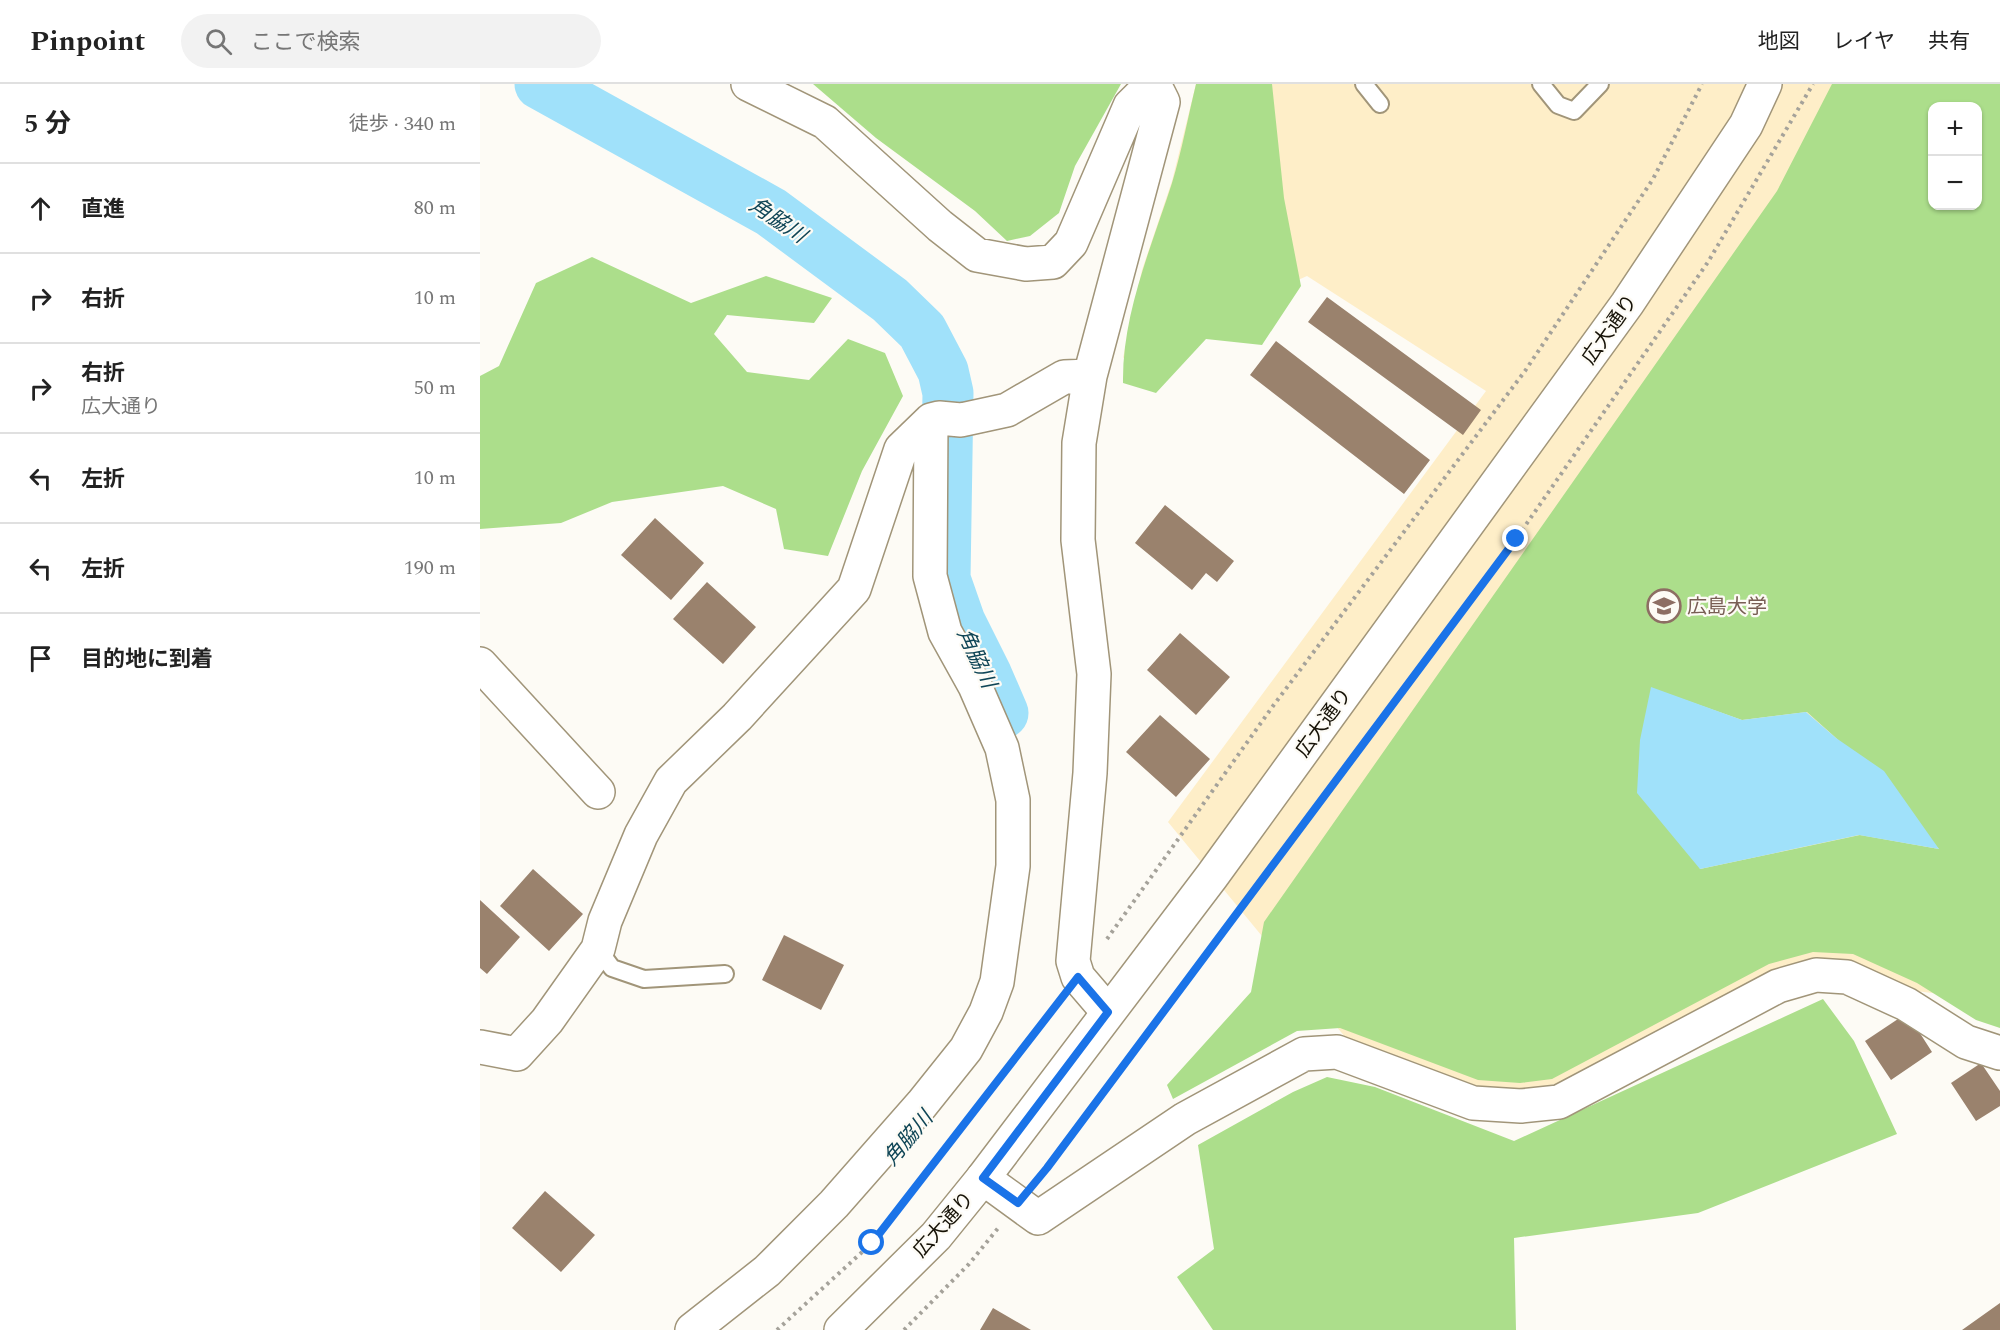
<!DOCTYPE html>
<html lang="ja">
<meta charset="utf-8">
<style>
:root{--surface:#fff;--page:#f2f2f2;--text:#222;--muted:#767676;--line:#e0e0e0}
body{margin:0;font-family:Spectral,"Noto Sans JP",serif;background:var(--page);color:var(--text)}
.controls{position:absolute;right:18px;top:18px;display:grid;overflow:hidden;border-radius:12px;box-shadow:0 2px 4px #0004}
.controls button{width:54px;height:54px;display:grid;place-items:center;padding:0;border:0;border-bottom:2px solid var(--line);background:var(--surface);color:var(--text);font:30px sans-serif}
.stop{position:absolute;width:18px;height:18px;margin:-14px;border:4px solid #1a73e8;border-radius:50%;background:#fff}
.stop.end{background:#1a73e8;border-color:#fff;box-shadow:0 2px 6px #0008}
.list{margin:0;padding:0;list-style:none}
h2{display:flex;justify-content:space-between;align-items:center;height:78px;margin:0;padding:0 24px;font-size:26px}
h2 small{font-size:20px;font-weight:400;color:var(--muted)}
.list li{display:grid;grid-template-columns:39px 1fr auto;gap:18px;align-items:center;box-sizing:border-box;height:90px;padding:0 24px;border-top:2px solid var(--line)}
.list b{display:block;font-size:22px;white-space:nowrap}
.list p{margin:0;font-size:20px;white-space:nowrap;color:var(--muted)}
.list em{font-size:20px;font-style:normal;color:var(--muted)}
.icon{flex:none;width:33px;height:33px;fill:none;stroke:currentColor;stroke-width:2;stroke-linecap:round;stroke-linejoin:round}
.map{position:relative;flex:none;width:1520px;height:1246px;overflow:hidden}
header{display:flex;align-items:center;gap:36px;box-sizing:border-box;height:84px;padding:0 30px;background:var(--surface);border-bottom:2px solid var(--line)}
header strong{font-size:28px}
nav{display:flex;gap:33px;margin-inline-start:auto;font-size:21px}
.search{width:420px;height:54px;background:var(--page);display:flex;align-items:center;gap:15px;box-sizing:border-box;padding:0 21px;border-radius:33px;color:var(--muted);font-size:22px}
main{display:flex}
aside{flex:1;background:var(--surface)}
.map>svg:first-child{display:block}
</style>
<header>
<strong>Pinpoint</strong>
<div class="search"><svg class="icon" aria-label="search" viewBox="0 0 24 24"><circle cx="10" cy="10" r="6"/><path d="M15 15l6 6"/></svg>ここで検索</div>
<nav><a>地図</a><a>レイヤ</a><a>共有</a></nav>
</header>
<main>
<aside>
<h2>5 分<small>徒歩 · 340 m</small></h2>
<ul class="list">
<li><svg class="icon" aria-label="ahead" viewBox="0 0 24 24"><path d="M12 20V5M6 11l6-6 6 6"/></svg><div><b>直進</b></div><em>80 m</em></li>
<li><svg class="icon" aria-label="right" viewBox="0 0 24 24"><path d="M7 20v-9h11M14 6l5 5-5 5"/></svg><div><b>右折</b></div><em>10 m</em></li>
<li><svg class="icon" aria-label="right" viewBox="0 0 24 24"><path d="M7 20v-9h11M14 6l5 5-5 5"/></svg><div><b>右折</b><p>広大通り</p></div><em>50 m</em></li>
<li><svg class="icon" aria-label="left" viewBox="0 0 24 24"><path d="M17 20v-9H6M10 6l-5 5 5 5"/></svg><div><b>左折</b></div><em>10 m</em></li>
<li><svg class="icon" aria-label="left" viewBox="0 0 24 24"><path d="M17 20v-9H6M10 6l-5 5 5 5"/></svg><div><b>左折</b></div><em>190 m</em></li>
<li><svg class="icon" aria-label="arrive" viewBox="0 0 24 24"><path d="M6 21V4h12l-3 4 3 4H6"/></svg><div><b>目的地に到着</b></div></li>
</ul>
</aside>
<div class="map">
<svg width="1520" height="1246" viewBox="0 0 1520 1246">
<rect width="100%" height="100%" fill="#fdfbf5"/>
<!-- built -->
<path fill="#feeec8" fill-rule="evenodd" d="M716,0H1520L1517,917L1387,901L1256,918L1114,992L1022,1011L884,976L688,738L1006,307L827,192L643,274L662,186L692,97ZM1452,22H1498V122H1452Z"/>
<!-- forest -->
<path fill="#acde8b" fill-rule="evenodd" d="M333,0H641L595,82L579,129L550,152L527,157L495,127L396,54Z
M716,0H792L804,114L821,202L782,261L726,255L676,309L643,299C642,230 671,164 692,99C702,66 708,33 716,0Z
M1352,0H1520V944L1496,936L1437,899L1373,870L1333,868L1289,880L1072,995L1040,999L998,996L860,944L817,947L693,1015L687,1001L771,908L784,838L1297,107ZM1452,22H1498V122H1452ZM1171,604L1262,636L1327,628L1356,654L1459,765L1380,751L1220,785Z
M112,173L211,219L286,192L352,214L334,239L247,231L234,250L267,288L329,296L368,255L405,269L423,312L382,387L348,472L304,465L296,425L243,402L132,418L81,439L0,445V292L19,282L56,199Z
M1343,915L1374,957L1417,1050L1218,1129L1034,1154L1036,1246H733L697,1193L734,1165L718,1061L813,1008L847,993L895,1003L1034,1057Z"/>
<!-- water -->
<path fill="#a0e1fa" d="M1171,603L1262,636L1326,628L1356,654L1404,687L1459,765L1379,751L1220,785L1157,709L1160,656Z"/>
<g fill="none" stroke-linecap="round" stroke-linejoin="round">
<!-- river -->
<path stroke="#a0e1fa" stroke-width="51" d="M60,0L291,128L410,216L442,247L463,287L468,309L465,495L480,538L507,592L523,629"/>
</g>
<!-- building -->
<path fill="#9a826d" d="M847,213L1001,326L983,351L828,238Z
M796,257L950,376L924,410L770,291Z
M685,421L754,477L737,498L726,489L712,506L655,459Z
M175,434L224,479L191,516L141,471Z
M227,498L276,543L243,580L193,535Z
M700,549L750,593L716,631L667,586Z
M680,631L730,675L696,713L646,668Z
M53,785L103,830L69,867L20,822Z
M0,816L40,853L7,890L0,884Z
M304,851L364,881L341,926L282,896Z
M1427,929L1452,968L1411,996L1385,957Z
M1501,979L1520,1007V1022L1496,1037L1471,999Z
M65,1107L115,1151L81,1188L32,1144Z
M1520,1219V1246H1482Z
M513,1224L551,1246H500Z"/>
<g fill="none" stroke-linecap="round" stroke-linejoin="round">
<defs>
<path id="service" d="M884,0L900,20
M1061,0L1078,21L1094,27L1120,0
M118,865L132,884L164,895L245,890"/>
<path id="minor" d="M268,0L345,38L460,142L497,171L546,180L573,178L591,159L650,22L665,7L678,8L683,18L610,292L599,359L598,456L614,590L610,689L593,877L598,893L628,928
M0,580L118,708
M0,963L37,970L67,937L118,865L125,837L161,751L191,697L257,633L374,505L421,365L451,336L459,334L481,336L527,326L584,293L610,292
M503,1094L558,1134L705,1035L824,970L857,968L993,1019L1041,1022L1079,1018L1298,902L1336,891L1367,893L1426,920L1486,958L1520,969
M212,1246L287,1187L354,1120L442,1020L486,965L506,928L517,898L533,782V716L522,664L495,602L465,548L450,492L451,336"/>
<path id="tertiary" d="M361,1246L456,1152L503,1094L732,792L1147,220L1266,41L1285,0"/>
</defs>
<!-- service casing -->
<use href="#service" stroke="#a19579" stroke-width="20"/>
<!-- minor casing -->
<use href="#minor" stroke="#a19579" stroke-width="36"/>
<!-- tertiary casing -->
<use href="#tertiary" stroke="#a19579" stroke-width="36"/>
<!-- path -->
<path stroke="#a5a29a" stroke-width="4" stroke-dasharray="3 4.5" stroke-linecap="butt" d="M627,855L793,622L1045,287L1173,95L1222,0
M557,1095L1036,455L1228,178L1333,0
M297,1246L392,1159L578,918
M424,1246L489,1180L519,1143"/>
<!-- service -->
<use href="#service" stroke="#fff" stroke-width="16"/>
<!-- minor -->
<use href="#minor" stroke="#fff" stroke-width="33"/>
<!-- tertiary -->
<use href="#tertiary" stroke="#fff" stroke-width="33"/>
</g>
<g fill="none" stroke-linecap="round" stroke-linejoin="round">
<!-- route -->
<path stroke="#1a73e8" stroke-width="8" d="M392,1159L598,893L628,928L503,1094L538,1119L567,1084L1036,455"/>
</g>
<!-- icons -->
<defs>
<symbol id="university-ring" viewBox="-11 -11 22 22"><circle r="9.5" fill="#fdfbf5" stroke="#8d6e63" stroke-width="1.5"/><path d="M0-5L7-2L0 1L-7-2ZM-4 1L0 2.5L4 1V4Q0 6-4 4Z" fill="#8d6e63"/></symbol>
</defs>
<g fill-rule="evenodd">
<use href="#university-ring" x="1165" y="503" width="38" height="38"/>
</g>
<g text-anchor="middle" stroke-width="4.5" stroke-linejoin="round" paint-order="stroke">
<!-- street labels -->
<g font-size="20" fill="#161207" stroke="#fdfbf5">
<text transform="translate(1129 245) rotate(-55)" y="7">広大通り</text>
<text transform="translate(843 638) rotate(-54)" y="7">広大通り</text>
<text transform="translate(463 1140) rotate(-48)" y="7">広大通り</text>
</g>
<!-- education labels -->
<g font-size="20" fill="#785e54" stroke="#fdfbf5" text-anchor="start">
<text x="1207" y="529">広島大学</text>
</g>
<!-- water labels -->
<g font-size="21" font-style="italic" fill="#0f4556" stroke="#fdfbf5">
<text transform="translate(298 136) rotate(34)" y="7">角脇川</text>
<text transform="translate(497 574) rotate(65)" y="7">角脇川</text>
<text transform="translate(428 1054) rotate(-50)" y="7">角脇川</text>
</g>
</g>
</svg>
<div class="controls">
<button>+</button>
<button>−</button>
</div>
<div class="stop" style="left:392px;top:1159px"></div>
<div class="stop end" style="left:1036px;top:455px"></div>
</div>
</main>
